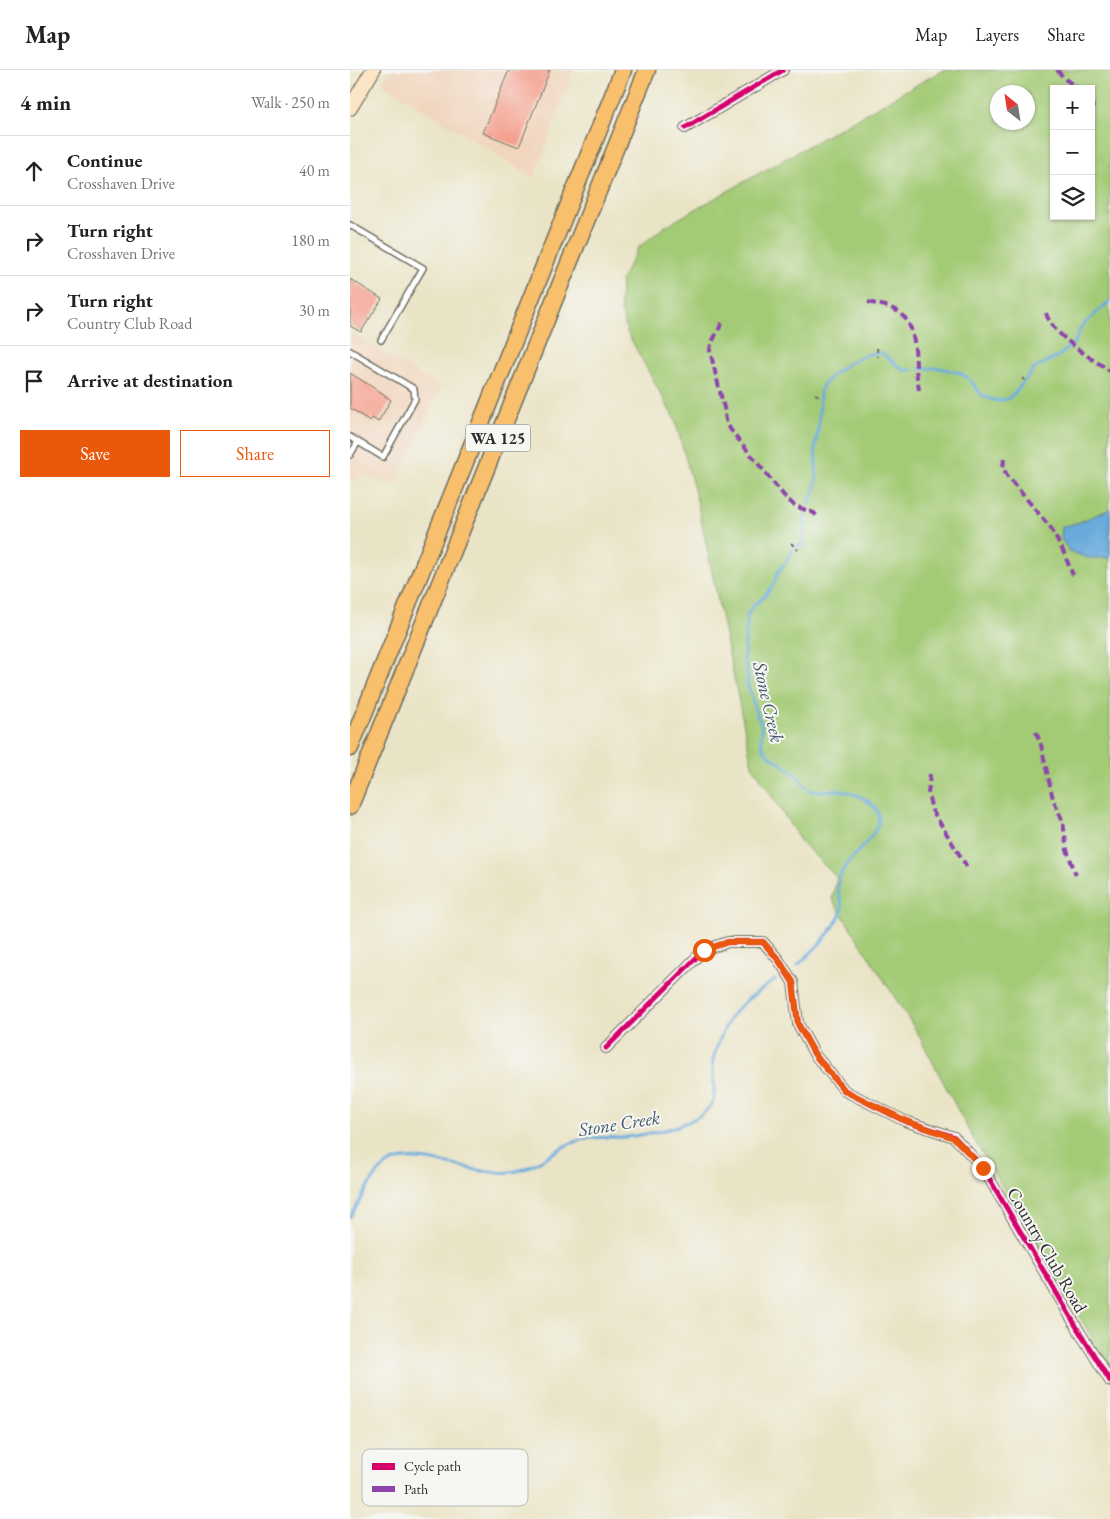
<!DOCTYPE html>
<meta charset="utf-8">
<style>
:root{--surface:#fff;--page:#f6f6f6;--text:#222;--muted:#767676;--line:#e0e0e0;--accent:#ea580c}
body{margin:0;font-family:"EB Garamond",serif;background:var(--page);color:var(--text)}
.controls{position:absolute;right:15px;top:15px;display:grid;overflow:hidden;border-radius:0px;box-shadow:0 1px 4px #0004}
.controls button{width:45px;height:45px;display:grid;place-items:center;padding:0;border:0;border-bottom:1px solid var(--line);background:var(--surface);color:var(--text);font:25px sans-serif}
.compass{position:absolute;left:640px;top:15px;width:45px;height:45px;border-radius:50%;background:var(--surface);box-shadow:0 1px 4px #0004;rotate:330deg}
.stop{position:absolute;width:15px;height:15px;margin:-11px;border:4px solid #ea580c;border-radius:50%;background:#fff}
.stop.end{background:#ea580c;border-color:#fff;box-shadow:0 1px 5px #0008}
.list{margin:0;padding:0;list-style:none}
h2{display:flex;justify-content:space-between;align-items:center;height:65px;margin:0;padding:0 20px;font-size:21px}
h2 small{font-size:16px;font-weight:400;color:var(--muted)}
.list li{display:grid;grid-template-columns:32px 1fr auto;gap:15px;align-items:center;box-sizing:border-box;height:70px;padding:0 20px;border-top:1px solid var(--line)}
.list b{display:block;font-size:19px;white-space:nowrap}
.list p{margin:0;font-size:16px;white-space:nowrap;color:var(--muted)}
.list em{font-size:16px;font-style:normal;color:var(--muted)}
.actions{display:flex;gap:10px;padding:15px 20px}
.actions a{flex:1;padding:11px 0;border:1px solid var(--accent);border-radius:0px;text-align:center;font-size:18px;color:var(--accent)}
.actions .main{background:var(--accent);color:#fff}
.icon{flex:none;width:28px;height:28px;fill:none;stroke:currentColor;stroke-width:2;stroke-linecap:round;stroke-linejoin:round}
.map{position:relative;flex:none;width:760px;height:1449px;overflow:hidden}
header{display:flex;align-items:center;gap:30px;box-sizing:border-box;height:70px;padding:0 25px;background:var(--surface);border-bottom:1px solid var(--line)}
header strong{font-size:24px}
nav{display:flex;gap:28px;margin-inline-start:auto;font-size:18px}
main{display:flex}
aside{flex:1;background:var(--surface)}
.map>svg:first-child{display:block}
</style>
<header>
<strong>Map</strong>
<nav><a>Map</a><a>Layers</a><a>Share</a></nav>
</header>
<main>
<aside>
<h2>4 min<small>Walk · 250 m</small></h2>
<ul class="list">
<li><svg class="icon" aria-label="ahead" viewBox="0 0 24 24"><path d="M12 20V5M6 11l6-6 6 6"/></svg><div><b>Continue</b><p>Crosshaven Drive</p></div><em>40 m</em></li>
<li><svg class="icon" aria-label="right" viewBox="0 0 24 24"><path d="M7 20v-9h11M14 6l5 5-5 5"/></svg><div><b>Turn right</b><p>Crosshaven Drive</p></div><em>180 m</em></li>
<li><svg class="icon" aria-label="right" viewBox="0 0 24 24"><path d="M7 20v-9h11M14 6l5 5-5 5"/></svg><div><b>Turn right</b><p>Country Club Road</p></div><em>30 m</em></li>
<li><svg class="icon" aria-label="arrive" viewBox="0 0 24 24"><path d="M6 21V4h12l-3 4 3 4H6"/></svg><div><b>Arrive at destination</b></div></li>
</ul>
<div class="actions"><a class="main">Save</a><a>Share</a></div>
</aside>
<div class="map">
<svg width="760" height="1449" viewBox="0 0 760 1449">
<rect width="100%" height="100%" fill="#f6f6f2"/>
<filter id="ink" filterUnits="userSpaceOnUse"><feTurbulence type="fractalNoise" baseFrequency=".02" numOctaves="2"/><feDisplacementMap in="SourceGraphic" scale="10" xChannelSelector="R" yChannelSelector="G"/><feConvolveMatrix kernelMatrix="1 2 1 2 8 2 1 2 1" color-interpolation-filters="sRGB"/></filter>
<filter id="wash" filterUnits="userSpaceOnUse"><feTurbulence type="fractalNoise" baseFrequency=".0096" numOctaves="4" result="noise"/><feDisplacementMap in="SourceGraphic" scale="20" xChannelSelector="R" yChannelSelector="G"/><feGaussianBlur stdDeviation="1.12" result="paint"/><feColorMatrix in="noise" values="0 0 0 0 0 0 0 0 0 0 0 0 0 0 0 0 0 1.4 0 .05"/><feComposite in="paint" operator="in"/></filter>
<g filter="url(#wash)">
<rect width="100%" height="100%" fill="#eae4c6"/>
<!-- built -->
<path fill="#f1d5bd" d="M39,0H224L184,108L32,13Z
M0,262L91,317L44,416L11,405L0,415Z"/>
<!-- green -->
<path fill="#a3ca75" stroke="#677a50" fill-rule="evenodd" d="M593,0H760V1298L619,1061L567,962L482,829L487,808L451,772L402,695L347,430L325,350L277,262L270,237L271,210L288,178L314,157ZM704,19H741V146H704ZM648,22H678V52H648Z"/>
<!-- water -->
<path fill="#69aadc" stroke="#4a6a84" d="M760,439V488H738L719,481L711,468L712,457L730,452Z"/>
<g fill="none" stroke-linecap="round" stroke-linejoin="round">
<!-- stream -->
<path stroke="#69aadc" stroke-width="3" d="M570,299L580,298H590L610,303L618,308L632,325L640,329L649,331L657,329L664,324L684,299L710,285L725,272L731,257L760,231
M458,435L464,422L467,410L465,379L469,354L470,322L473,315L482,305L497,294L518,284L532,283L553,300H562
M448,895C460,884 489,856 492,839C492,834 490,829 489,824C487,817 489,808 492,802C500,786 521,772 527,757C537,734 504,722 486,720C479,720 465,722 460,720C455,717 453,713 450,709C441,698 427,693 417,683C408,675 413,664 411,654C410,649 407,645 405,640C402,632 403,623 397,615L398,609L394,588L397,546L402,537L414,527L425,512L428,502L441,485L443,478L448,475L453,476L455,446
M0,1147C11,1131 23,1102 40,1093C63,1081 108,1098 133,1101C147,1103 161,1104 174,1099C192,1092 206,1079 224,1072C242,1066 259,1068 277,1067C290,1065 313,1061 325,1057C339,1052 363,1043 364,1026C365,1015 362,1003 363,992C364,982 374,958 379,950C390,932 409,921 425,910"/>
</g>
<g id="blocks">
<!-- building -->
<path fill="#f59f8e" d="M159,0H200L169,77L133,63Z
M0,209L32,229L11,262L0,256Z
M0,303L35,325V326L41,330L28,352L22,348L20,351L0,338Z"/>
</g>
</g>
<g filter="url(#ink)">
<use href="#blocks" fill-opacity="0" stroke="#6e6c61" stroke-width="1"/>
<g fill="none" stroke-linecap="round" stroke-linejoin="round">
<defs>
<path id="service" d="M0,155L73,198L31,270
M0,281L64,319L65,329L33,387L0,367
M0,385L8,372"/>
<path id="minor" d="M335,58L433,0
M256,978L354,880L378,872H413L428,889L443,912L448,954L465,985L495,1021L555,1051L604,1067L633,1098L729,1261L760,1311"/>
<path id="secondary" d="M0,38L23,0"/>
<path id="primary" d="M0,678L273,0
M0,736L297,0"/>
</defs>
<!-- service casing -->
<use href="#service" stroke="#6e6c61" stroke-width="8"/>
<!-- minor casing -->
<use href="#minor" stroke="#6e6c61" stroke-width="12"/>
<!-- secondary casing -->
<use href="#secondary" stroke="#6e6c61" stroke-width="16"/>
<!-- primary casing -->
<use href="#primary" stroke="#6e6c61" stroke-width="19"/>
<!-- path -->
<path stroke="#6e6c61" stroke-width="2" stroke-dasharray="4 4" stroke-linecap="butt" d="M527,278L528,287
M672,308L678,313
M465,324L472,327
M441,473L448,480"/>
<!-- service -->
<use href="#service" stroke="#fff" stroke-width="5"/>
<!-- minor -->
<use href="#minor" stroke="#fff" stroke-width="10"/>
<!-- secondary -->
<use href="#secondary" stroke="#fce5c4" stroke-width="14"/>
<!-- primary -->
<use href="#primary" stroke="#f8bf6c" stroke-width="16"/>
<!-- quiet -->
<path stroke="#8e44ad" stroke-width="4" stroke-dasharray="8 4" stroke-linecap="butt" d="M707,0L715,9L729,19
M741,31L744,41
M518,232C526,234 534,235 541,238C565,247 565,275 566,296C566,304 568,312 569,320
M696,243C702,265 741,288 760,301
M372,253L361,274L360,281L374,338L376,350L380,359L435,427L445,436L464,443L468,447
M654,389L653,398L658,407L700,457L713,481L723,505
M686,662L691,675L703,729L713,752L717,780L726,805
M580,704L578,724L582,740L617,797"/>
<defs>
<path id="cycleway" d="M335,58L433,0
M256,978L354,880L378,872H413L428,889L443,912L448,954L465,985L495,1021L555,1051L604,1067L633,1098L729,1261L760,1311"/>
</defs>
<!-- cycleway casing -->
<use href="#cycleway" stroke="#f6f6f2" stroke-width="8"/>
<!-- cycleway -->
<use href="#cycleway" stroke="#d6006c" stroke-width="5"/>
</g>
</g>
<g fill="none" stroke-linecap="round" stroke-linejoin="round" filter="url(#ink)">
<!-- route -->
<path stroke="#ea580c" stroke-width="6" d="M354,880L378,872H413L428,889L443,912L448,954L465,985L495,1021L556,1051L604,1068L633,1098"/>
</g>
<g text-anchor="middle" stroke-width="4" stroke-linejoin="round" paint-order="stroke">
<!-- shield labels -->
<rect fill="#f6f6f2" stroke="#686867" stroke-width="1" x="115.5" y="354.5" width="65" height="27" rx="4"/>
<g font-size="16" font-weight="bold" fill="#2b2b2b">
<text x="148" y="374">WA 125</text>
</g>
<!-- street labels -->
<g font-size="18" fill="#2b2b2b" stroke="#f6f6f2">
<text transform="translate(697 1180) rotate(60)" y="6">Country Club Road</text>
</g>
<!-- water labels -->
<g font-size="19" font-style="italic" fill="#415769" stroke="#f6f6f2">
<text transform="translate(419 632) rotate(77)" y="7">Stone Creek</text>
<text transform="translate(269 1053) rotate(-9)" y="7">Stone Creek</text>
</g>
</g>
<!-- legend -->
<rect x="12" y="1379" width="166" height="57" rx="8" fill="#f6f6f2" stroke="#b9b9b6" stroke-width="1"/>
<rect x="22" y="1393" width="23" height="7" fill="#d6006c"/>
<rect x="22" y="1416" width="23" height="6" fill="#8e44ad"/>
<g font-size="14" fill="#2b2b2b">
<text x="54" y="1401">Cycle path</text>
<text x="54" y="1424">Path</text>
</g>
</svg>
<div class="controls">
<button>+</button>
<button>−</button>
<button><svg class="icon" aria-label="layers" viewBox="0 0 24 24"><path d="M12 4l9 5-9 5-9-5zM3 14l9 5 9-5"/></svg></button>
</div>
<svg class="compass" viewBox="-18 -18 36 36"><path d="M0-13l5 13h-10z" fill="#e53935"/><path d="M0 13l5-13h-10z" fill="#767676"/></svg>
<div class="stop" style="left:354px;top:880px"></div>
<div class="stop end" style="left:633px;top:1098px"></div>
</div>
</main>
